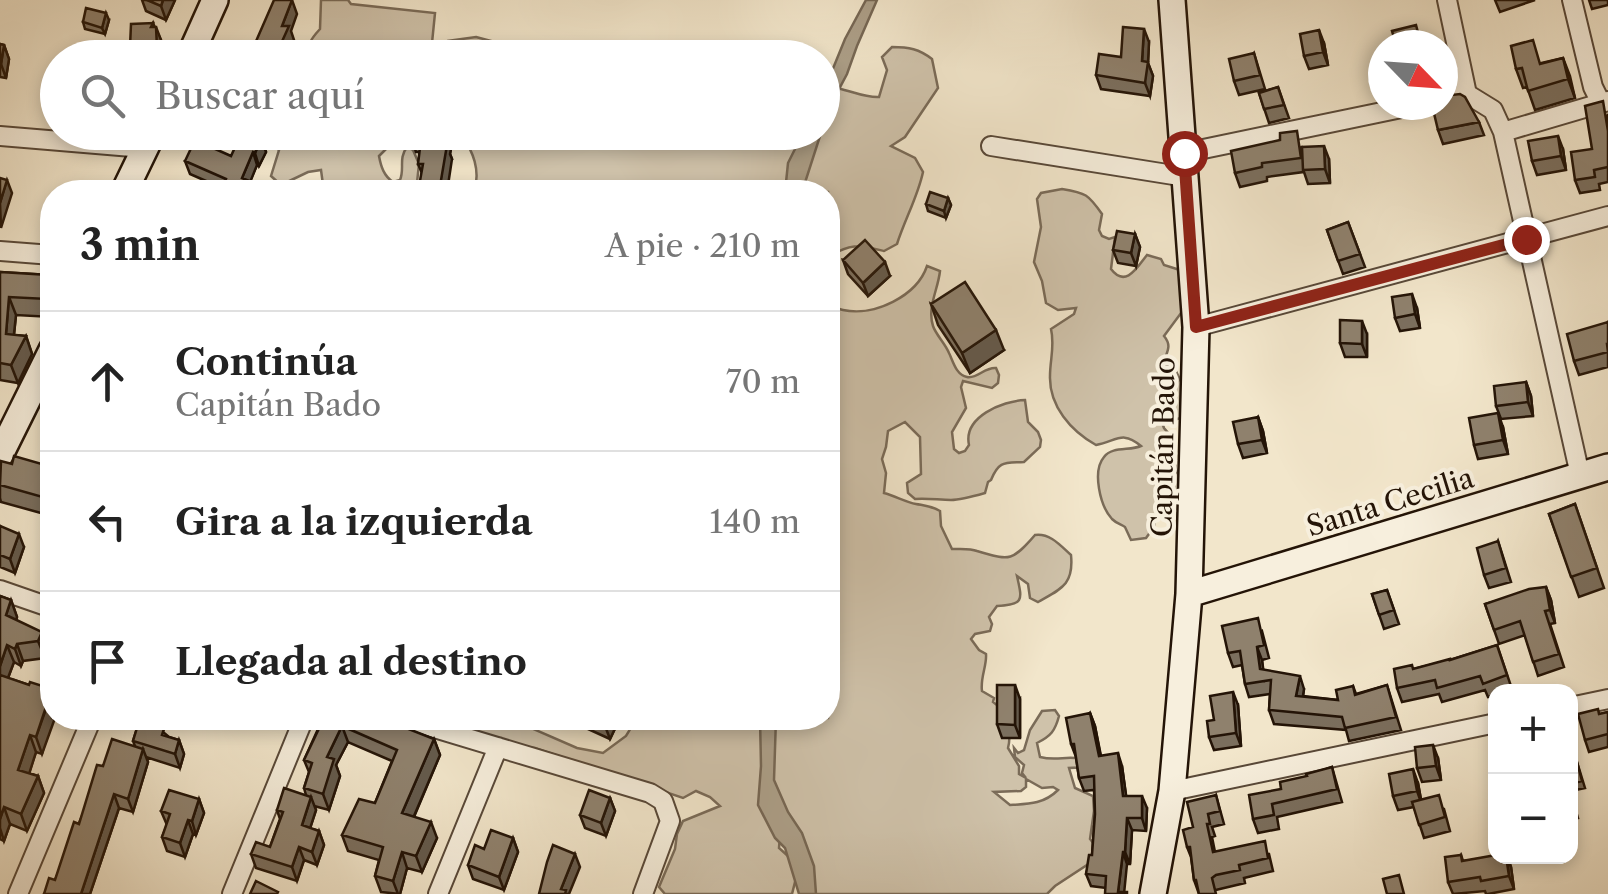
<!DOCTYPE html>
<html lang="es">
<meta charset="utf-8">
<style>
:root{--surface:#fff;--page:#f6f6f6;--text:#222;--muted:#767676;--line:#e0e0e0}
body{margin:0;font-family:"Libre Caslon Text",serif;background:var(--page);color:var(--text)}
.controls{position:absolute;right:30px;bottom:30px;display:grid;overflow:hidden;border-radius:20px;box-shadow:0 5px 15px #0003}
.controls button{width:90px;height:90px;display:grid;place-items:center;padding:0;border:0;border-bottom:2px solid var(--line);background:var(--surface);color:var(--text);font:50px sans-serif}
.compass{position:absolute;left:1368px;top:30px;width:90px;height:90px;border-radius:50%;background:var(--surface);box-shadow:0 5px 15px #0003;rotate:115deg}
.stop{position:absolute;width:30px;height:30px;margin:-22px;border:8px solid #8f2418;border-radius:50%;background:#fff}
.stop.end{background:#8f2418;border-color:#fff;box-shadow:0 2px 10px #0008}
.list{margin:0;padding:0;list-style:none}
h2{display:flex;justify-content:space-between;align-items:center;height:130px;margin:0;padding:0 40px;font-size:42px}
h2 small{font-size:32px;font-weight:400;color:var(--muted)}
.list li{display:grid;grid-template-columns:65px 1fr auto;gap:30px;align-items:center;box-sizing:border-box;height:140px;padding:0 40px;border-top:2px solid var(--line)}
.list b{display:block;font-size:38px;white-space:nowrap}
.list p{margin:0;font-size:32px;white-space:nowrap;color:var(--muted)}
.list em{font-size:32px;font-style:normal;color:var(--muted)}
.icon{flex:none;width:55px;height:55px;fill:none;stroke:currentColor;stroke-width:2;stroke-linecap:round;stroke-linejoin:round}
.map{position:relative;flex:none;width:1608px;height:894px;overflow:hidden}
.search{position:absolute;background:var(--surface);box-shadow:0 5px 15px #0003;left:40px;top:40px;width:800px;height:110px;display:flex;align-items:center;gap:25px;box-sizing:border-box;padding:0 35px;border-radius:55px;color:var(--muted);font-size:38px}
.panel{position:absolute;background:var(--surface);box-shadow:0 5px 15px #0003;left:40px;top:180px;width:800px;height:550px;border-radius:40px}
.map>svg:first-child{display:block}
</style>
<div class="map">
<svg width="1608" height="894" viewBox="0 0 1608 894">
<rect width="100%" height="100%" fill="#f2e6cb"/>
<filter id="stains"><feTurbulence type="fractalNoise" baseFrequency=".002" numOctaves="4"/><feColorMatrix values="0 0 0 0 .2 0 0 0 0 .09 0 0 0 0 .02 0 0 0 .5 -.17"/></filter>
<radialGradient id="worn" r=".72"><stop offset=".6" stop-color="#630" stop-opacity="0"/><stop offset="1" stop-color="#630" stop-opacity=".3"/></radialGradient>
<!-- green -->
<path fill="#cfc2aa" stroke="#7a6b58" stroke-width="2.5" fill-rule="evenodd" d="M321,0H348L351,4L435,13L431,53L439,55L440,57H402L349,52V57H311C307,44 310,40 320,29Z
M476,37L529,51L535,57H443L448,41Z
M892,47C909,47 919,49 932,59L938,88L905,137L891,146L915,158L923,172C918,196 905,219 897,244L884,251C858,245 851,243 828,257V192H474C481,170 473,152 461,133L822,132L823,88C843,85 859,98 879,97L887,70L882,57Z
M346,132L359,139L374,133H396L394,141L379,156C381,167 384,176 393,182L400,180C405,168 398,159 407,147L413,150L419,164L416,192H324L321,170L308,172L281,185L271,176L279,150L256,136L241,139L229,146L215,142L208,133Z
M1062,189C1086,193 1088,194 1102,214L1099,230L1102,236L1109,239L1115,237L1111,269C1126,289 1138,266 1147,255L1161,259L1164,265L1183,271L1187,305L1164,336C1174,348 1164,354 1163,367L1168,365L1174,367L1185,390L1184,417L1174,420L1170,418L1168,403L1166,401L1159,414L1164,428L1169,434L1168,445C1177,456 1171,466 1182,481C1180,500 1173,506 1156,513L1154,527L1146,538L1131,540L1125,527C1120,524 1116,523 1112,519C1100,506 1092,471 1104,457C1112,446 1130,451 1141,446C1122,430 1117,441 1096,445C1071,431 1049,406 1050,376C1050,359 1055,346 1051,329L1074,314L1076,308L1058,310L1046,303L1042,281L1034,262L1041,227L1037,199L1041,193Z
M927,266L940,271C938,290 927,307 933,326C936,335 945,343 949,353C953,361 956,375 967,377C978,379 984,367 996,368L999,375L998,383L992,388L963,381L961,387L966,408L952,432L954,449L959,453L965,451L969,445C963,417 1002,401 1025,400L1028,422L1038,432L1041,440L1040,447L1024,462C1005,463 999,460 991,480L988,482L985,493C978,495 958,500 951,500C939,500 928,498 915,499L908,493L907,483L921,474L920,437L905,422L888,431L886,447L882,459L886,473L884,493C895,496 906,502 916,504C927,506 931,506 940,511L941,526L952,549C960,549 970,548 977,551C1009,560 1011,563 1035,535C1050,533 1060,545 1071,555C1074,585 1061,589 1038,602L1030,598L1028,584L1017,576C1022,599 1025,605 997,606L989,617L992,624L990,631L975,634L971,639L979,650L986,654C987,666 980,678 982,691L994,698L993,702C1006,710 1012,734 1008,748L1019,766V774L1026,778L1022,773L1024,765L1015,757L1014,748L1018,753L1024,750L1030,730L1042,711L1055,710L1059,716C1055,731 1051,736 1037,743L1040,757C1059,762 1067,754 1087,760L1090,767L1069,768L1075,788L1093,796L1094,811L1090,839L1094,844L1093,861L1055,886L1047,894H815L780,835L779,848L799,866L792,894H665L659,887L675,849L677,834L683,821L720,806L710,797L696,791L683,798L535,748L506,745L420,718H508L577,748L603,753L626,736L637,718H828V303C833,305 837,309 843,310C874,317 917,296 927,266ZM1026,779L1042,788L1053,787L1058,790C1044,804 1029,804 1010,805L994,792L1021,791L1026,787Z"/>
<!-- water -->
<path fill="#ac9f88" stroke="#766754" stroke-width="2.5" d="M866,0H877L857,46L847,74L828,110L823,128V93L845,39Z
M803,133H821L802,192H785L788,163Z
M760,718H776L774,780L788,812L802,833L814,866L816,894H799L785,848L775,838L758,805L761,766Z"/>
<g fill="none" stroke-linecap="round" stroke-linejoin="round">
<defs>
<path id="street" d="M1447,0L1467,94
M1572,0L1593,87L1601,103
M1443,99L1467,94L1493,110L1503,132L1580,475
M1503,132L1608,101
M0,136L144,148
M991,146L1186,177
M1184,153L1416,105
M0,251L52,255
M1196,327L1608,216
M0,590L52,608
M1570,707L1608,699
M401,718L650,793L663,801L670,821L643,894
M1172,791L1496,723
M18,894L92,718
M232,894L304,718
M438,894L498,747"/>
<path id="secondary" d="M189,58L215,0
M124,192L153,132
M0,455L52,350
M1189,594L1608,467
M1153,894L1172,791L1189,594L1196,327L1172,0"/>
</defs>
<!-- street casing -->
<use href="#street" stroke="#584838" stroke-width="22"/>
<!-- secondary casing -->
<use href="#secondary" stroke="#241407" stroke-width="30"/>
<!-- street -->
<use href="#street" stroke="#f7efdd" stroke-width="18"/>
<!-- secondary -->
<use href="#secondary" stroke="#f7efdd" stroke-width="25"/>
</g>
<!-- wall -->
<path fill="#7b6f5e" stroke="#241407" stroke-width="2.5" d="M142,0H175L166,20L146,11Z
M1495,0H1535L1500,12Z
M1589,0H1608V5L1592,9Z
M109,20L105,34L85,29L83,22Z
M153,23L161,40L162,58H134L130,47Z
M1149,42L1148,63L1153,76L1150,96L1101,89L1096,75L1121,57Z
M1324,43L1328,65L1309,69L1304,56Z
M0,44L4,45L9,59L6,78L0,77Z
M1254,53L1265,89L1239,95L1234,81Z
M1563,58L1575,98L1535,110L1527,87L1523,88L1516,69Z
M1278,87L1289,118L1269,123L1259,93Z
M1608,114V182L1599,184L1600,190L1580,193L1575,180L1592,149Z
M1479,122L1484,135L1443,144L1438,130Z
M412,132H454L450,154L452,159L422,173L418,164L420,152H416L411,138Z
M261,139L266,152L259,166L257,165L250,181L257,192H223L222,188L190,174L185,161L231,156Z
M1302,147L1329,159L1330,183L1308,184L1304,172L1267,177V181L1240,187L1235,173Z
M1563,149L1566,170L1537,175L1532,161Z
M948,198L951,205L946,218L928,211L926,204Z
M1348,222L1365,267L1343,274L1327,230Z
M1135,234L1140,247L1136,266L1118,263L1113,250Z
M843,260L890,276L868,296L848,274Z
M0,272L49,275L52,285V317L16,315L14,335L26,336L32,354L18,383L0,380Z
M931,304L1004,350L970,373L938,325Z
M1417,308L1420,328L1400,331L1395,318Z
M1608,322V367L1579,375L1574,361Z
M1367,334V357H1345L1340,343Z
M1526,382L1531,396L1533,416L1501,419L1496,406Z
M52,404V516L1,502L0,498V464L45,465L52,439L47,426Z
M1258,417L1263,431L1267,453L1243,458L1238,444Z
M1503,427L1508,454L1478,459L1474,445Z
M1575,504L1604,588L1579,597L1549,514Z
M0,526L24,547L15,573L0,567Z
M1498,541L1511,582L1489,588L1484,575Z
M1546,587L1551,600L1555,623L1550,624L1564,667L1538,676L1525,635L1499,644L1485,604Z
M1387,590L1399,624L1384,629L1372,594Z
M0,596L11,600L17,617L16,620L49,649L45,658L23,661L21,666L14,662L8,678L29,685L48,688L47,683L52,686V718L42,754L36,752L29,773L38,776L44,793L27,831L10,824L4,841L0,839Z
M1262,631L1269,658L1262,660L1263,670L1304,689L1303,696L1338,700L1353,686L1356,694L1387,685L1401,730L1349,741L1346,730L1274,724L1269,710L1270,694L1249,697L1245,684L1242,665L1233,667L1228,653Z
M1497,645L1512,689L1505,692H1496V695L1488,697L1485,690L1442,702L1439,694L1402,702L1397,688L1413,669L1450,660Z
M1020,699V738H1002L997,724Z
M1238,705L1241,746L1214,750L1209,737L1214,720Z
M1608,712V747L1589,752L1585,740L1600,714Z
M1090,713L1095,726L1101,756L1122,766L1126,796L1147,808L1146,831L1132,830L1130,864H1127L1106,888L1091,886L1086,874L1092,855L1095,814L1094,790L1084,791L1079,778L1076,757L1071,744Z
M131,718H153L151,722L169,737L179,740L184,754L180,768L146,757L148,762L133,812L119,808L90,894H44L55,880L103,766L135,746L133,741L138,725L134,724Z
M254,718H270L267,724Z
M323,718H376L434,739L440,755L414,817L437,838L422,872L407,868L400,894L381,892L375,876L379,860L348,851L342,835L375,803L392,761L348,742L336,765L340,776L329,810L314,806L316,810L310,828L319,831L324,845L317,865L304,860L297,881L256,868L251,854L270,847L280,819L277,810L306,795L304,788L309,772L304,760Z
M564,718H620L610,739Z
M1438,758L1441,780L1422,782L1417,768Z
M1577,762L1585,788L1571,791L1570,763Z
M1332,767L1342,802L1277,817L1279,829L1258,833L1253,819L1281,789L1307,776Z
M1418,783L1421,800L1444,809L1450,831L1424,838L1414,807L1398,810L1393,796Z
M1570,790L1578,818L1570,820Z
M1216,795L1224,824L1212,827L1215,836L1212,837L1215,852L1269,854L1273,871L1244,878L1245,883L1199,894L1194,880L1191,857L1187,847L1193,827Z
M610,798L615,811L606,836L585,828L580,815Z
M199,799L204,813L196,835L193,834L185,857L167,851L162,837L167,825L161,811Z
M513,838L518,852L504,890L473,879L468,865L484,849Z
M1461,855L1463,861L1507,856L1511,867L1514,889L1488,894H1486L1485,891L1453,894L1448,882Z"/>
<!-- shaded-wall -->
<path fill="#645a4c" stroke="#241407" stroke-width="2.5" d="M163,0H175L166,20L161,6Z
M292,0L297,14L291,31L294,40L286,58H275L282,26Z
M106,13L109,20L105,34L102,28Z
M153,23L156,33V27L161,40L162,58L157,48L151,27Z
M1144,29L1149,42L1148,63L1153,76L1150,96L1145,83L1142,61Z
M1319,30L1324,43L1328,65L1323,52Z
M4,45L9,59L6,78L1,64Z
M1563,58L1570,76L1575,98L1568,79Z
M447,132H454L450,154L452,159L447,192H439Z
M1558,136L1563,149L1566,170L1561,156Z
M261,139L266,152L259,166L255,153Z
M1324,146L1329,159L1330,183L1325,169Z
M253,152L257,165L247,190L242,178Z
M7,180L12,193L1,228L0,203Z
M948,198L951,205L946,218L944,211Z
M1135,234L1140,247L1136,266L1131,253Z
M885,262L890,276L868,296L863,283Z
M49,275L52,285V313L47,299Z
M1412,294L1417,308L1420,328L1415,314Z
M9,297L16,315L12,352L6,334Z
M1362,321L1367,334V357L1362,344Z
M996,330L1004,350L970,373L962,353Z
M26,336L32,354L18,383L11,365Z
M1526,382L1531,396L1533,416L1528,402Z
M1498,413L1503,427L1508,454L1503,440Z
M1258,417L1263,431L1267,453L1262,440Z
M52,475V515L46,498Z
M19,534L24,547L15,573L10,559Z
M1546,587L1551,600L1555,623L1550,610Z
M11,600L17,617L12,632L6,615Z
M42,632L49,649L45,658L38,641Z
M17,644L23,661L21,666L15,649Z
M7,645L14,662L3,691L0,682V666Z
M1257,647L1262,660L1265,682L1260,669Z
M1300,676L1304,689L1301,709L1296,696Z
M1015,685L1020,699V738L1015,725Z
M52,692V718H55L42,754L36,737Z
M1233,692L1238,705L1241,746L1236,733Z
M1090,713L1095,726L1103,769L1099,756Z
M602,718H620L610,739Z
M342,726L348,742L336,765L340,776L329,810L323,794L327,757Z
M30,735L36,752L25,787L18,770Z
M434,739L440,755L408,830L402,813Z
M179,740L184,754L180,768L175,754Z
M1433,745L1438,758L1441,780L1436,766Z
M143,749L148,762L133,812L128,799Z
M1118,753L1122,766L1128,809L1123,796Z
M1413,769L1418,783L1422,805L1417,791Z
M38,776L44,793L27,831L21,814Z
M114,794L119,808L90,894H81Z
M1142,796L1147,808L1146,831L1142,818Z
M311,797L316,810L307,838L302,825Z
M610,798L615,811L606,836L601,823Z
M199,799L204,813L196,835L192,821Z
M4,807L10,824L4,841L0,828V819Z
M1127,818L1132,830L1130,864L1125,852Z
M188,820L193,834L185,857L180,843Z
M431,822L437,838L422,872L416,856Z
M319,831L324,845L317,865L312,852Z
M513,838L518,852L504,890L499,877Z
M299,847L304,860L297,881L292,867Z
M402,852L407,868L400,894H398L393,881Z
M1123,852L1127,864L1124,894L1118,892Z
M575,854L580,867L569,894H563L561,889Z
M1507,856L1511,867L1514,889L1509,876Z"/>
<!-- building -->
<path fill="#8f816d" stroke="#241407" stroke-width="2.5" d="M147,0H163L161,6Z
M274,0H292L282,26H289L275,57L250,55Z
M86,8L106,13L102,28L83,22Z
M153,23L151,27H156L157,48L130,47L131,24Z
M1416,25L1421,44L1396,45L1392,31Z
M1123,27L1144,29L1142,61L1148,62L1145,83L1096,75L1099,54L1121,57Z
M1319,30L1323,52L1304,56L1300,34Z
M1533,40L1540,64L1563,58L1568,79L1528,91L1522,68L1516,69L1511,46Z
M0,44L4,45L1,64H0Z
M1254,53L1260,75L1234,81L1229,59Z
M1278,87L1284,105L1264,109L1259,93Z
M1460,94L1465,97L1479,122L1438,130L1432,105H1443V96Z
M1603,101L1608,131V167L1594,170L1595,177L1575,180L1571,152L1592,149L1585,106Z
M1297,131L1301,158L1262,163V167L1235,173L1231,151L1280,140V133Z
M242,132H246L261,139L255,153L253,152L242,178L254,183L250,192H231L222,189L226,179L185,161L195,140L231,156Z
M412,132H447L444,145H447L439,192H418L423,164H418L421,140L411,138Z
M1558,136L1561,156L1532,161L1528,141Z
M1324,146L1325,169L1303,170L1302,147Z
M0,178L7,180L0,203Z
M930,192L948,198L944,211L926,204Z
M1348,222L1360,254L1338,261L1327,230Z
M1117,231L1135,234L1131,253L1113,250Z
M865,240L885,262L863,283L843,260Z
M0,272L49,275L47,299L9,297L6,334L26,336L11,365L0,363Z
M965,282L996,330L962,353L931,304Z
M1412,294L1415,314L1395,318L1392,297Z
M1340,320L1362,321V344L1340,343Z
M1608,322V344H1607L1608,352L1574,361L1567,334Z
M1526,382L1528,402L1496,406L1494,386Z
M49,404H52V427L47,426Z
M1498,413L1503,440L1474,445L1469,418Z
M1258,417L1262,440L1238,444L1233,422Z
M52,436V475L46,498L0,485L1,461L12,464L14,456L45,465Z
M1575,504L1597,568L1571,577L1549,514Z
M0,526L19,534L10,559L0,555Z
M1498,541L1506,568L1484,575L1477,548Z
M1546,587L1550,610L1545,611L1559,654L1533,662L1520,621L1494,630L1485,604L1529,589Z
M1387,590L1394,610L1379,615L1372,594Z
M0,596L11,600L6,615L42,632L38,641L17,644L15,649L7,645L0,666Z
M1258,618L1264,645L1257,647L1260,669L1300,676L1296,696L1338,700L1336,690L1353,686L1355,695L1387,685L1396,717L1345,728L1342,717L1269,710L1271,680L1245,684L1240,651L1228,653L1222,626Z
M1497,645L1507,675L1483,684L1480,676L1437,688L1435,680L1397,688L1394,669L1412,665L1413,669L1450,659V660Z
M52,670V686L47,683Z
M0,675L29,685L30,682L52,689L36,737L30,735L18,770L38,776L21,814L4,807L0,819Z
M997,685H1015V725L997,724Z
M1233,692L1236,733L1209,737L1207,721L1214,720L1210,696Z
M1598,709L1599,714L1608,712V734L1585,740L1578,714Z
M1090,713L1099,756L1118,753L1123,796H1142V818H1127L1125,852H1123L1118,892H1127V894H1105L1106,876L1086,874L1089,855H1092L1095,814L1094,776L1079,778L1074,744H1071L1066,718Z
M140,718L165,726L162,735L179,740L175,754L133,741Z
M324,718H376L390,724L391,722L434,739L402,813L431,822L416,856L402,852L393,881L375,876L383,847L342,835L359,799L375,803L397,750L342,726L327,757L334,759L323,794L304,788L312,763L304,760Z
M112,739L143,749L128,799L114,794L81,894H44L49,878L55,880L74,822L79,824L97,765L103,766Z
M1433,745L1436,766L1417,768L1415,747Z
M1577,762L1582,781L1570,784V763Z
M1332,767L1337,789L1272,804L1274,815L1253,819L1249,795L1281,789L1280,782L1307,776L1306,774Z
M1413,769L1417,791L1393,796L1389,774Z
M284,788L311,797L302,825L319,831L312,852L299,847L292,867L251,854L256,842L270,847L283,812L277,810Z
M169,790L199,799L192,821L188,820L180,843L162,837L170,814L161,811Z
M589,790L610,798L601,823L580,815Z
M1216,795L1220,811L1208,814L1210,824H1207L1213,852L1265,841L1268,858L1239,865L1240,870L1216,875L1212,878L1216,894H1199L1196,880H1194L1190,847H1187L1183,830L1193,827L1187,802Z
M1439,795L1445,817L1419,825L1412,802Z
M491,830L513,838L499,877L468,865L475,845L484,849Z
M553,845L575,854L561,889L566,890L565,894H539L547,862Z
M1461,855L1462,861L1496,855V856H1506L1509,876L1481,881L1480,877L1448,882L1445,857Z
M1399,875L1404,894H1387L1383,879Z
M256,881L278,892L277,894H250Z"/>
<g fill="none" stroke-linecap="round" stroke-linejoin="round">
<!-- route -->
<path stroke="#8f2418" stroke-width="12" d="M1184,153L1196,327L1526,239"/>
</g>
<g text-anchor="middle" stroke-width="8" stroke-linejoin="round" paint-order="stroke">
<!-- street labels -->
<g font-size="28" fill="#241407" stroke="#f7efdd">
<text transform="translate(1163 447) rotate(-89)" y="10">Capitán Bado</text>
<text transform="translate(1390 502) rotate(-17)" y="10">Santa Cecilia</text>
</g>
</g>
<rect width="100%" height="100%" filter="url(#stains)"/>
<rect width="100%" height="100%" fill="url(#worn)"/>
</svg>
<div class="controls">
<button>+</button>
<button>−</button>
</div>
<svg class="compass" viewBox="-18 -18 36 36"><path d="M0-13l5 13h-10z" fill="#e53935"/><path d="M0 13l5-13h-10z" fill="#767676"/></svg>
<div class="stop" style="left:1184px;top:153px"></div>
<div class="stop end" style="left:1526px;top:239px"></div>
<div class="search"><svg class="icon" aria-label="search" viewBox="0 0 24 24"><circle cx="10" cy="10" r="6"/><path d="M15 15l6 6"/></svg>Buscar aquí</div>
<section class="panel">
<h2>3 min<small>A pie · 210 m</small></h2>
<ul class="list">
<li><svg class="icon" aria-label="ahead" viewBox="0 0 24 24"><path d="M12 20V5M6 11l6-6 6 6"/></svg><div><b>Continúa</b><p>Capitán Bado</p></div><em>70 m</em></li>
<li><svg class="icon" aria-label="left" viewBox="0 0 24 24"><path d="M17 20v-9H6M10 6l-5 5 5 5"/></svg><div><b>Gira a la izquierda</b></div><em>140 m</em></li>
<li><svg class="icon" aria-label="arrive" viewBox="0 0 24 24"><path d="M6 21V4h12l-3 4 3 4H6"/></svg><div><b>Llegada al destino</b></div></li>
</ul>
</section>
</div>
